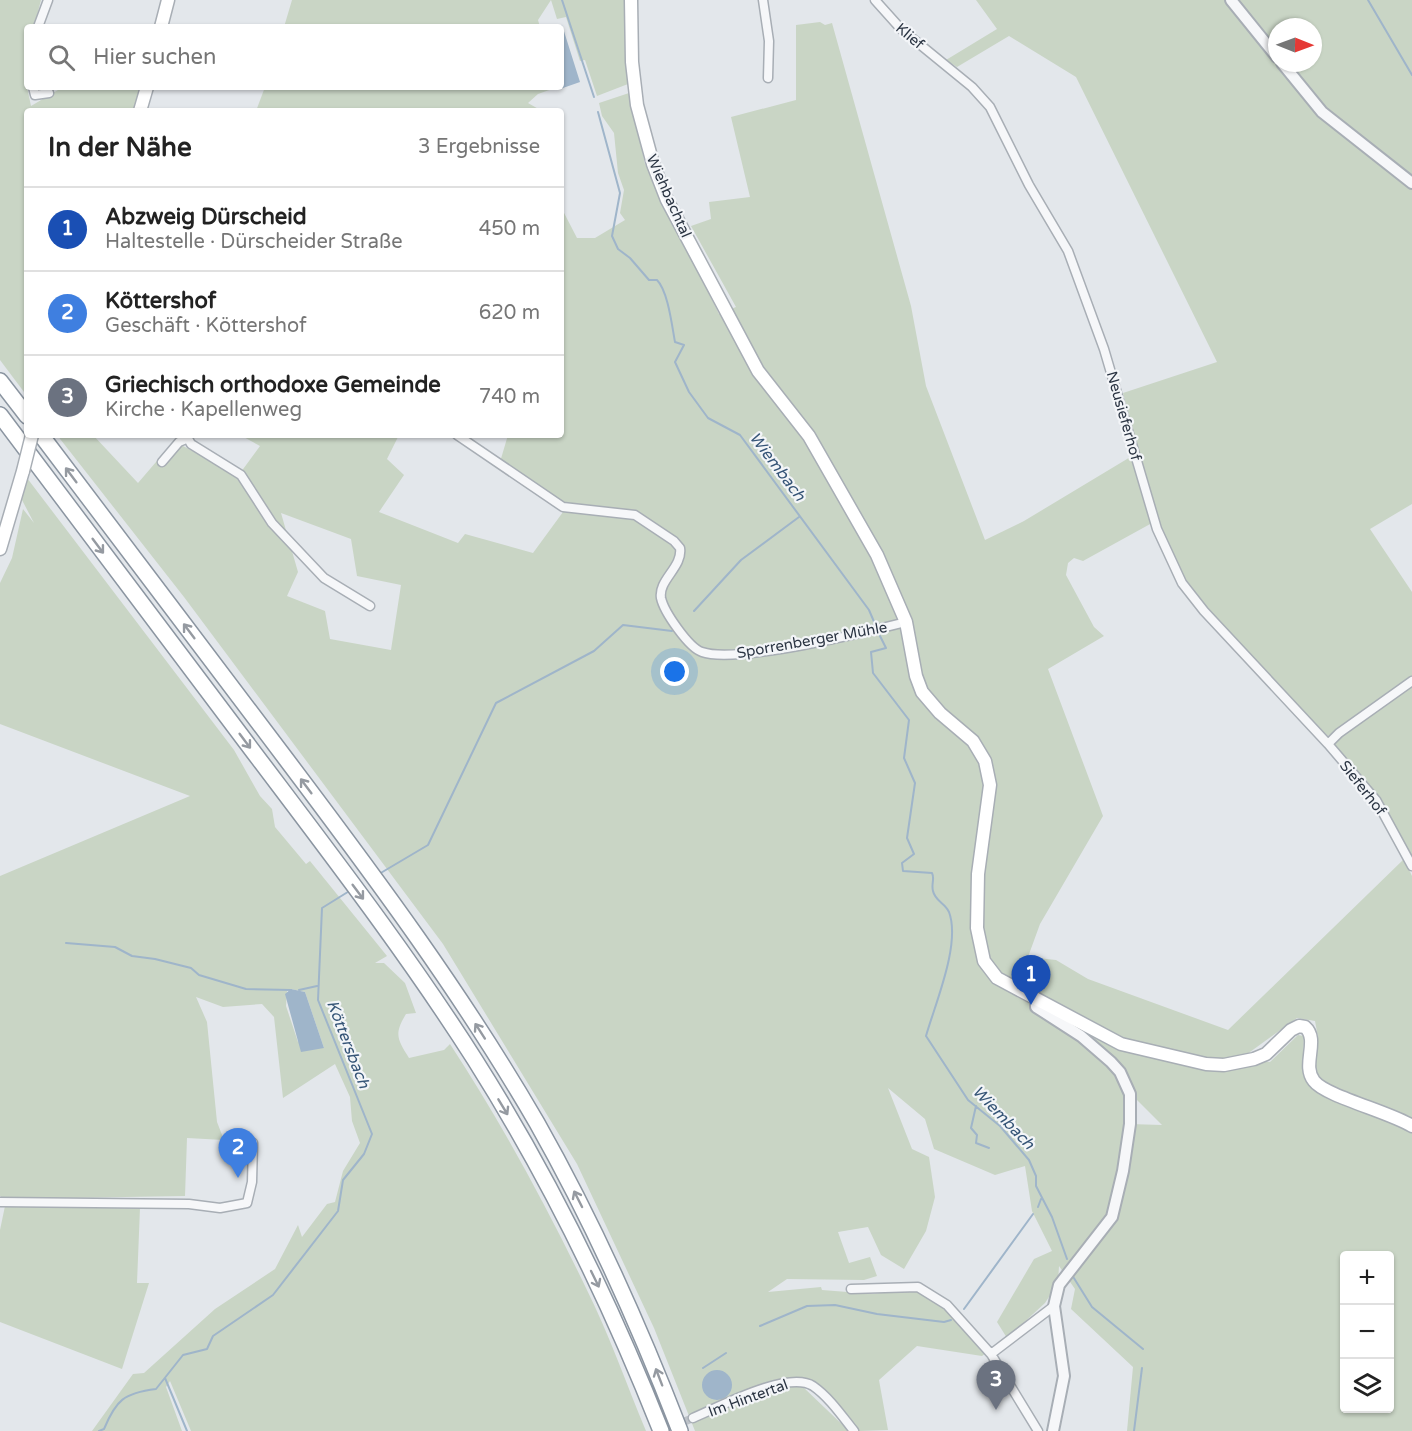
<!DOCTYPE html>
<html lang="de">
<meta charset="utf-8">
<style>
:root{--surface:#fff;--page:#f6f6f6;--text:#222;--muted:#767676;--line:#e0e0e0;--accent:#db2777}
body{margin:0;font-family:"Varela Round",sans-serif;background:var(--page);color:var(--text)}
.controls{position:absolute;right:18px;bottom:18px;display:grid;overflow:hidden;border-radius:6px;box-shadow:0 2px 4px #0004}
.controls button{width:54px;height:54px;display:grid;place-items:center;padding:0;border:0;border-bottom:2px solid var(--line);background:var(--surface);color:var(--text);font:30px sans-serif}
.compass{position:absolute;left:1268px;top:18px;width:54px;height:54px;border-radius:50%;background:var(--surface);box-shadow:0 2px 4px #0004;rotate:91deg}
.you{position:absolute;left:675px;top:672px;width:21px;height:21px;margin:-15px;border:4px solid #fff;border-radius:50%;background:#1a73e8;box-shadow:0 0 0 9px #1a73e833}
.badge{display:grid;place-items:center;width:39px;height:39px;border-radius:50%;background:var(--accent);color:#fff;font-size:20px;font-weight:700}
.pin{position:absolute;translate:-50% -50px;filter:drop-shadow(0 2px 3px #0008)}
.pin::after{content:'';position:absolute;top:32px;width:21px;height:18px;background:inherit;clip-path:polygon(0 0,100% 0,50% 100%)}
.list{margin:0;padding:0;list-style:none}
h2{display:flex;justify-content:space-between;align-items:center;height:78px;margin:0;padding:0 24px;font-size:26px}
h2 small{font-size:20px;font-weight:400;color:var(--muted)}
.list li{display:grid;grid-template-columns:39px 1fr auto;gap:18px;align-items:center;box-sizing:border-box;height:84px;padding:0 24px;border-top:2px solid var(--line)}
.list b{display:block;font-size:22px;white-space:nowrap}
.list p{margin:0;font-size:20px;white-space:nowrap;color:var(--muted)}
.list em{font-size:20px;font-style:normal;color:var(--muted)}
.icon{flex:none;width:33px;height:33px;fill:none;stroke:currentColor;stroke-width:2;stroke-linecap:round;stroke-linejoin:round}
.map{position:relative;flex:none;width:1412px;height:1431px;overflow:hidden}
.search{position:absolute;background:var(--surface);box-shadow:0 2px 4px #0004;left:24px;top:24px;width:540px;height:66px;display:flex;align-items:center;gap:15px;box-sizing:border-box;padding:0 21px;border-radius:6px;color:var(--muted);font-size:22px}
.panel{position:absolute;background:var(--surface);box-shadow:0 2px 4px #0004;left:24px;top:108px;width:540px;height:330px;border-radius:6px}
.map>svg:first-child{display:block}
</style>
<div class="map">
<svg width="1412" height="1431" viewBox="0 0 1412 1431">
<rect width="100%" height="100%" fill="#e3e7eb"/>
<!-- green -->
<path fill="#c9d5c5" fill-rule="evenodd" d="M0,0H41L34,27H27V87L31,106L63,87H140L134,111H27V396L0,360Z
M292,0H551L538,20L540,27H284Z
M551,0H624L628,84L597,96L585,60L580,61L566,17L557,19Z
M976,0H1412V504L1370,529L1412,592V676L1328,736L1270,681L1192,593L1159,528L1123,393L1217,362L1076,77L1009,36L957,67L946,60L997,29ZM1277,27H1313V63H1277Z
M820,22L825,25L832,23L911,306L926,386L985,540L1024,521L1132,456L1152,523L1083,561L1074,558L1068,563L1066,575L1094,627L1104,636L1048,669L1103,816L1040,924L1028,957L1056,960L1088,979L1228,1030L1404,859L1412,876V1431H1127L1133,1367L1071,1309L1075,1289L1059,1266L1058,1283L1045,1303L1007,1338L997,1322L1034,1259L1052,1251L1032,1211L1025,1166L995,1175L934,1149L925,1119L888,1088L912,1149L929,1157L935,1197L926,1231L904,1269L881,1255L868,1227L838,1232L849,1263L870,1257L877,1276L864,1280L787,1279L768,1292L821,1287L822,1290L873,1294L898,1290L917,1291L945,1307L986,1353L982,1356L917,1346L879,1380L888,1430L859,1431L817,1383L802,1386L849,1431H695L654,1328L577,1164L443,944L184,597L57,435H93L138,483L174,441L238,476L260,446L240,435H399L387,459L404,475L379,512L458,543L465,534L533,553L563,512L634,519L678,550L681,544L635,512L566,506L500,462L508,435H561V207L577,238H595L625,220L620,213L624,190L618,173L614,133L602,116L599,103L629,93L645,164L719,314L736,307L691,226L711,219L709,202L750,197L731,117L796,100V25ZM281,513L351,539L357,576L401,585L391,650L330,639L325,611L287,596L298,572ZM1297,1018L1315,1021L1318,1037L1315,1072L1303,1059L1304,1036L1298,1035L1270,1062L1239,1060ZM1127,1073L1137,1100L1162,1125L1129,1124L1128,1173L1115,1195L1127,1104L1126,1090L1120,1077ZM1344,1256H1390V1408H1344Z
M265,87H555V88L538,94L528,103L542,111H256Z
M27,478L234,750L260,796L272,809L275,827L306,864L310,861L387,956L375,963H384L405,983L416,1013L406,1014C394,1034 397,1039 409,1058L444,1050L450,1044C501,1122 546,1205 586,1288C609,1334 626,1383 646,1431H191L170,1381L166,1387L182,1431H92L133,1374L144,1373L215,1309L275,1269L298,1225L302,1237L327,1204L335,1202L343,1171L360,1143L352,1121L350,1097L335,1064L283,1098L274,1017L262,1004L223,1007L196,997L207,1022L217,1122L224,1140L187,1138L185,1196L4,1199L0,1196V876L190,796L0,724V583L12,558L23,509L34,523L22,500ZM291,989L305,992L324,1048L298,1042L286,1006L287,991Z
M1412,683V862L1388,814L1335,745L1340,735Z
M5,1206L140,1208L137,1283H149L122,1369L0,1322V1230Z"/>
<!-- water -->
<path fill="#9fb5ca" d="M562,25L580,82L560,89L561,27H556Z
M291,989L305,992L324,1048L301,1052L285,994Z
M702 1385a15 15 0 1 1 30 0a15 15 0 1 1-30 0Z"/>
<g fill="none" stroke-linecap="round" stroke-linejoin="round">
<!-- stream -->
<path stroke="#9fb5ca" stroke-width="2" d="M562,0L594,97
M1368,0L1412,75
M598,112L620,193L612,236L618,249L630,258L649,280H657C668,291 672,326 675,342L684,345L675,362L689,392L708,418L740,435L869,610L875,624
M694,611L741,560L799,517
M880,636L886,648L871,652L873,673L909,720L904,758L915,783L907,838L914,854L902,863L903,871L932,873C935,879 931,884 933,891C935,901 945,903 949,912C961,944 935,1004 926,1036L968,1100L1000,1126L1029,1160L1036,1176V1186L1052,1217L1067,1259
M379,874L428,845L496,703L594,651L623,625L672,631
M66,943L115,947L132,956L155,959L191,968L199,975L246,989L291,990
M299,990L317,986
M976,1106L971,1128L977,1135L976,1143L989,1148
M1038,1207L1041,1199
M1072,1275L1092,1307L1143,1349
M964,1309L1033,1214
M760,1326L807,1306L835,1305L877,1314L944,1322L951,1320
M703,1368L726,1353
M165,1378L187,1431
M99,1431L104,1429C116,1400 124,1393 156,1389L183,1355L207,1349L213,1336L273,1295L338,1211L343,1180L364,1154L372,1134L318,1000L322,908L351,890
M1134,1431L1142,1368"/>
<!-- minor-tunnel -->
<path stroke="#bec3c9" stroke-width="8" stroke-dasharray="8 4" stroke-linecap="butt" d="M661,1431L693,1418"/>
<defs>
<path id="minor" d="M763,0L769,41L768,78
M875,0L901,29L972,87L990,107L1029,185L1068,251L1104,349L1157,529L1182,583L1204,611L1328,744L1376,800L1412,866
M38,27L48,0
M33,87L35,95L49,93
M186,435L191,444L241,475L272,523L324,578L370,606
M457,435L563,507L635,515L674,541L680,548C683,567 658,580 661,598C664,612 689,648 702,652C736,664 867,632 906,622
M162,462L179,442L186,439
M1328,744L1339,733L1412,681
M0,1202L189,1204L220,1208L247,1203L252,1182L253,1143
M851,1289L918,1287L947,1305L991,1354
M693,1418C719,1407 788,1370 813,1386C829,1397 842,1416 854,1431
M1038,1431L991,1354L1054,1306"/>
<path id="tertiary" d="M1231,0L1277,57
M1282,63L1322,112L1412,183
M1036,998V1007L1081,1036L1111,1062L1120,1072L1130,1094V1124L1123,1171L1112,1217L1059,1285L1054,1306L1064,1376L1053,1431"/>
<path id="secondary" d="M631,0L632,62L637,105L653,164L667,200L758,371L809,436L877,555L906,622L916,676L922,692L940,713L973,741L985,761L990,785L978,874L977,928L984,961L997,978L1121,1044L1206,1064L1224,1065L1254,1059L1266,1054L1291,1030L1299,1026L1305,1027C1320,1040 1301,1065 1314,1081C1325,1096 1390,1112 1412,1126
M161,27L168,0
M140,111L147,87
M0,549L23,471"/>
<path id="motorway" d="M0,381L27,416
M0,415C82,524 164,633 246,742C325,847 405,950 475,1060C549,1177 610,1302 661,1431
M41,435C123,543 204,651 286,759C375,877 463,995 537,1123C593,1222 639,1325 680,1431"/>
</defs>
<!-- minor casing -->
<use href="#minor" stroke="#a8aeb5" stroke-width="11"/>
<!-- tertiary casing -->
<use href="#tertiary" stroke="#a8aeb5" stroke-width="14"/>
<!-- secondary casing -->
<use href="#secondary" stroke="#a8aeb5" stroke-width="15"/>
<!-- motorway casing -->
<use href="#motorway" stroke="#8b95a1" stroke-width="18"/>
<!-- minor -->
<use href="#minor" stroke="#f6f7f9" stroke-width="8"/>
<!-- tertiary -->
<use href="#tertiary" stroke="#f6f7f9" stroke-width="10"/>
<!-- secondary -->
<use href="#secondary" stroke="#fff" stroke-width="12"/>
<!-- motorway -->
<use href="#motorway" stroke="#fff" stroke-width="15"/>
<defs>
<path id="secondary-bridge" d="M23,471L32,435"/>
</defs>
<!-- secondary-bridge casing -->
<use href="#secondary-bridge" stroke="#a8aeb5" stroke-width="15" stroke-linecap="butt"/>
<!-- secondary-bridge -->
<use href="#secondary-bridge" stroke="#fff" stroke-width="12"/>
</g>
<!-- one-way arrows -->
<defs><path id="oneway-shaft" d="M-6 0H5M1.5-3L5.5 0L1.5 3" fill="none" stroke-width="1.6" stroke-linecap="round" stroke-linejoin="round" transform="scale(1.5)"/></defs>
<g stroke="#959aa1">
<use href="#oneway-shaft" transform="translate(71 475) rotate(-127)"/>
<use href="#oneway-shaft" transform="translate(98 546) rotate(53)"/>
<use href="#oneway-shaft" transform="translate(189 631) rotate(-127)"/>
<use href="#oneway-shaft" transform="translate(245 741) rotate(53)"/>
<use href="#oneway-shaft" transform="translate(306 786) rotate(-127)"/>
<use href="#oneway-shaft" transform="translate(358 892) rotate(53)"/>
<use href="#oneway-shaft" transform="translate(480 1031) rotate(-123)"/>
<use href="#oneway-shaft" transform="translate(503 1107) rotate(59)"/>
<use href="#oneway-shaft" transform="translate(578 1199) rotate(-117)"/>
<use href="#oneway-shaft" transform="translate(595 1279) rotate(64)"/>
<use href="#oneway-shaft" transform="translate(659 1377) rotate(-111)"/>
</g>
<g text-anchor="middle" stroke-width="4.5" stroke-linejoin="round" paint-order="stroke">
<!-- street labels -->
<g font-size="15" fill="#2b3543" stroke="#f3f5f8">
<text transform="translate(910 36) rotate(40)" y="5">Klief</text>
<text transform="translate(669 196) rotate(66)" y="5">Wiehbachtal</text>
<text transform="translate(1124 416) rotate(74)" y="5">Neusieferhof</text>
<text transform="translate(812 640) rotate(-10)" y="5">Sporrenberger Mühle</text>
<text transform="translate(1363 788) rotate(52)" y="5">Sieferhof</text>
<text transform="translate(748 1398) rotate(-20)" y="5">Im Hintertal</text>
</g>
<!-- water labels -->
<g font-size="16" font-style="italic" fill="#365577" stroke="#f3f5f8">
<text transform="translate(778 466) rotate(53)" y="6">Wiembach</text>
<text transform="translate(349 1044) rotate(69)" y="6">Köttersbach</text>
<text transform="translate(1004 1117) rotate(46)" y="6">Wiembach</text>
</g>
</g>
</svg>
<div class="controls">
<button>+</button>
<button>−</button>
<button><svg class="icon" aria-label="layers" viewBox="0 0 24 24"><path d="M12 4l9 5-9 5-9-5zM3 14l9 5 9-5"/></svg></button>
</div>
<svg class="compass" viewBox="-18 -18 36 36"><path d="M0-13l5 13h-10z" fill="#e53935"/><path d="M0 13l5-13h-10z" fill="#767676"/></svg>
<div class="you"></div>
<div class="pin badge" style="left:1031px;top:1005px;background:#1a4fb4">1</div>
<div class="pin badge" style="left:238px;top:1178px;background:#3f7fe0">2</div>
<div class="pin badge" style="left:996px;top:1410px;background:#6b7280">3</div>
<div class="search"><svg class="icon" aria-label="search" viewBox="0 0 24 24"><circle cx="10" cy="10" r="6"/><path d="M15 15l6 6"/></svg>Hier suchen</div>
<section class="panel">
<h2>In der Nähe<small>3 Ergebnisse</small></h2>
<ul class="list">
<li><span class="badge" style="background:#1a4fb4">1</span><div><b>Abzweig Dürscheid</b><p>Haltestelle · Dürscheider Straße</p></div><em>450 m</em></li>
<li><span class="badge" style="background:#3f7fe0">2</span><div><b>Köttershof</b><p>Geschäft · Köttershof</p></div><em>620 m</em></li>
<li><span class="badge" style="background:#6b7280">3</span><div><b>Griechisch orthodoxe Gemeinde</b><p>Kirche · Kapellenweg</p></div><em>740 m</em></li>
</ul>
</section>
</div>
